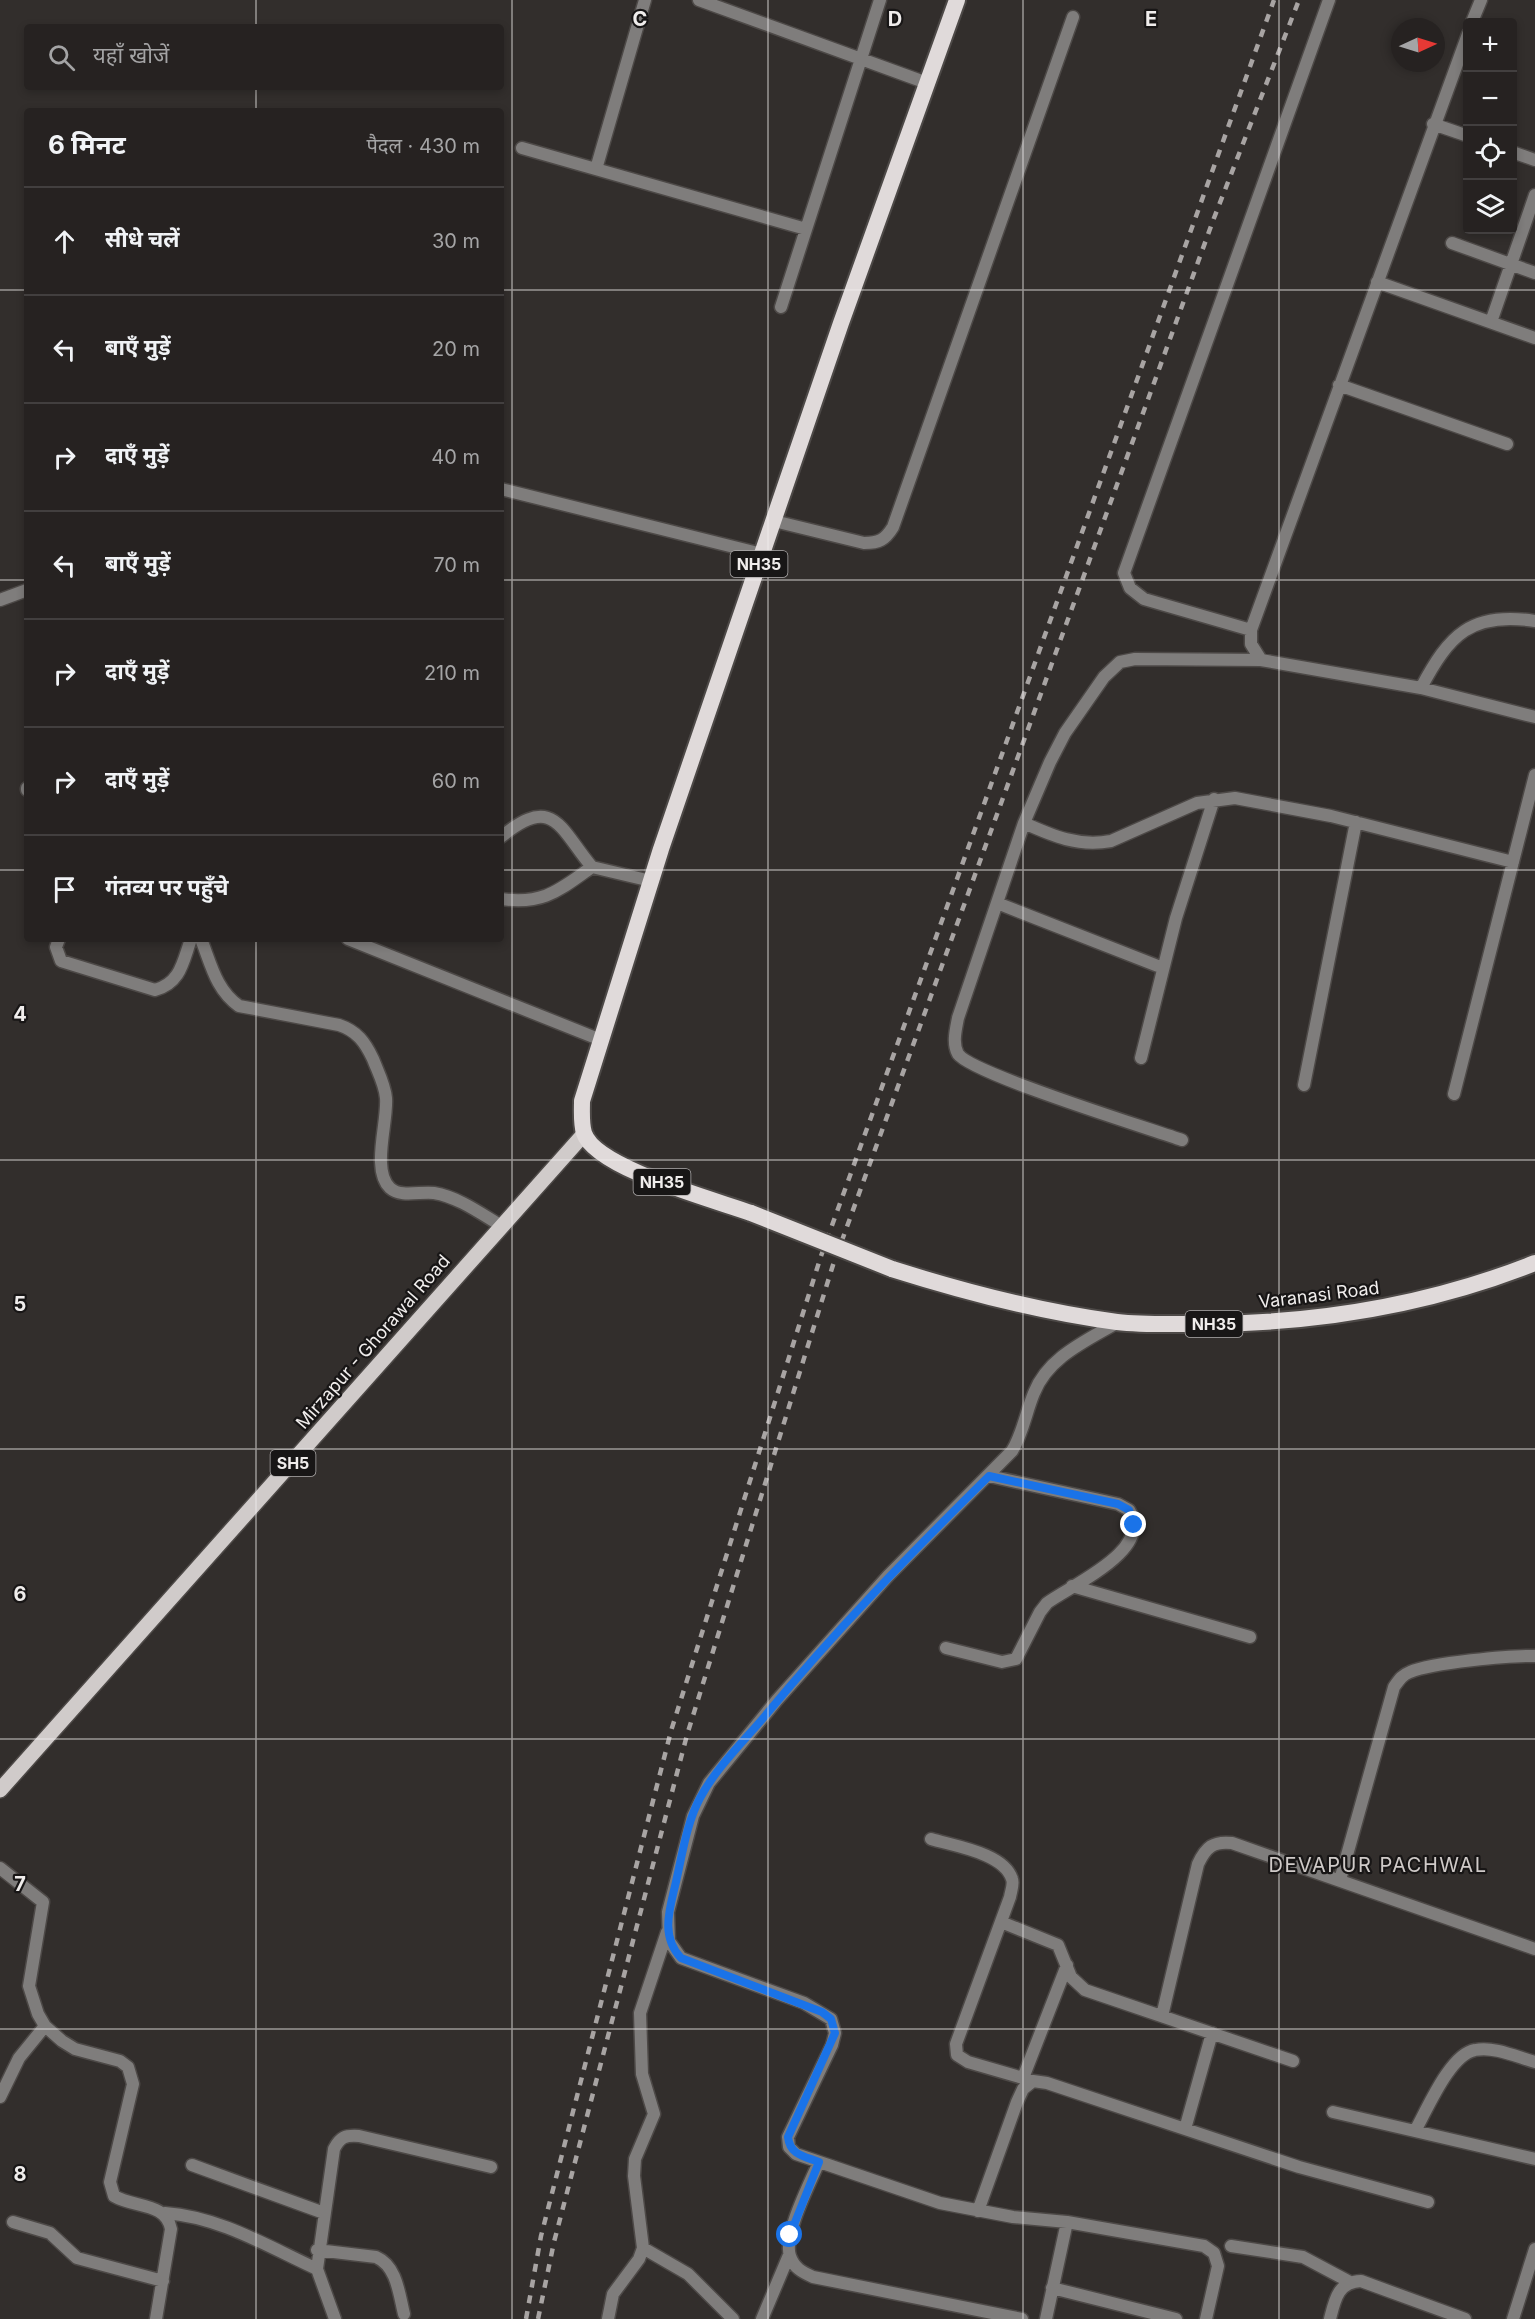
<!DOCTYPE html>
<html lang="hi">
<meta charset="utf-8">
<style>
:root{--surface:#262221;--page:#322f2e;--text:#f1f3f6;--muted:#a4a4a5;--line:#423f3f}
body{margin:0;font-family:Inter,"Noto Sans Devanagari",sans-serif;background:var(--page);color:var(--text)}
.controls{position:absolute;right:18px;top:18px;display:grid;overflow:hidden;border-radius:6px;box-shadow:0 3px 9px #0003}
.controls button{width:54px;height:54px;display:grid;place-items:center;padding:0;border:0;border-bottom:2px solid var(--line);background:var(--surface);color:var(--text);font:30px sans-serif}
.compass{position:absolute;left:1391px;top:18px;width:54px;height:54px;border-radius:50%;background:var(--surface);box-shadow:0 3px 9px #0003;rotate:86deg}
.stop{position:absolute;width:18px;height:18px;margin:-14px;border:4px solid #1a73e8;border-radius:50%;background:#fff}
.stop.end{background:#1a73e8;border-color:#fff;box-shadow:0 2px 6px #0008}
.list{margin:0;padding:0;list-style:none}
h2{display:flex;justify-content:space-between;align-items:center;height:78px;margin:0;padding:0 24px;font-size:26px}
h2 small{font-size:20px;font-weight:400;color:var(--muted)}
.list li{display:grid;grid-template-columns:39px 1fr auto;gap:18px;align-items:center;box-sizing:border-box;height:108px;padding:0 24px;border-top:2px solid var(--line)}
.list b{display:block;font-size:22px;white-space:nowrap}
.list em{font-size:20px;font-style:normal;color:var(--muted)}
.icon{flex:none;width:33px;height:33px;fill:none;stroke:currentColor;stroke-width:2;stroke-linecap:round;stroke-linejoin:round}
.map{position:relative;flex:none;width:1535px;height:2319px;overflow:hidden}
.search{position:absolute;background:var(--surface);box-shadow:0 3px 9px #0003;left:24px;top:24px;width:480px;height:66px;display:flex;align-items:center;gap:15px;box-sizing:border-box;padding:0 21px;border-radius:6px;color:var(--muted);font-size:22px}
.panel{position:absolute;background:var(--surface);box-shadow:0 3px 9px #0003;left:24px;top:108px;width:480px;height:834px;border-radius:6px}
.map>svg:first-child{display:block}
</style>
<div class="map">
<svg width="1535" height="2319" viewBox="0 0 1535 2319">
<rect width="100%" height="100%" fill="#322e2c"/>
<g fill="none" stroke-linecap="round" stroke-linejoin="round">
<defs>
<path id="minor" d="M699,0L927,83
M1472,22L1481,0
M1468,34L1251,630V644L1261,660L1421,688L1535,717
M1433,124L1468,136
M522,148L806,229
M1512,152L1535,160
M596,169L645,0
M1452,243L1535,273
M1377,282L1535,338
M781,307L880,0
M1491,322L1535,195
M1339,385L1507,444
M501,489L762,554
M774,521L864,543C879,543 885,540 893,527L1073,17
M0,600L27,590
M1251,630L1144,599L1130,588L1124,573L1329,0
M1421,688C1449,635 1471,611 1535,621
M27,788V790
M1024,823C1053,836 1078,847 1111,841L1197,803L1235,798L1331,816L1513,862
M501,837C554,793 560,829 592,867L651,881
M501,899C544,905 559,890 592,867
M997,903L1163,968
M59,939L56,947L61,961L155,990C181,983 183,961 191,939
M201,939C211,964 216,990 239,1006L339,1025C357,1031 365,1042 373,1059C378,1072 385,1085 386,1098C388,1122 371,1170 390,1188C401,1198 421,1191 434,1193C458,1197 480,1213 500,1225
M348,939L601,1040
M1141,1058L1176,918L1214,799
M1304,1085L1356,822
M1454,1094L1535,775
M1182,1140C1148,1128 972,1074 958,1054C952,1043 956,1029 958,1018L1024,823L1050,762L1065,733L1104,677L1120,662L1135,659L1261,660
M1118,1322C1086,1341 1048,1357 1034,1393C1026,1412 1023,1433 1012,1451L888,1576L777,1700L709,1783L693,1816L668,1912L669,1941L681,1958L804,2003L831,2019L835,2033L832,2045L788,2137L789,2147L796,2154L940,2203L1013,2217L1067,2222L1204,2246L1214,2253L1218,2266L1206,2319
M1072,1586L1250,1637
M946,1648L1002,1662L1016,1659L1040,1612L1047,1603C1073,1584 1154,1550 1129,1510L1118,1504L989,1476
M931,1839C954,1846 1004,1853 1012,1879C1014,1884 1011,1891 1010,1897L956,2044L957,2055L968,2062L1033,2081
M0,1868L43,1902L29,1986L38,2014L45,2026L62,2041L75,2049L120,2061L128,2067L133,2084L110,2182L114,2196C134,2208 166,2202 171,2229L156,2319
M1340,1880L1394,1687C1399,1680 1402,1675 1410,1672C1431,1663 1511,1655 1535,1656
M1001,1922L1058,1945L1071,1977L1085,1990L1293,2061
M1162,2016L1198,1864C1206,1847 1213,1841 1232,1843L1535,1949
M1023,2078L1067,1965
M0,2097L19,2058L45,2026
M1333,2112L1535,2159
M1185,2129L1212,2033
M1415,2131C1427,2110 1450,2054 1475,2050C1494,2046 1517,2057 1535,2062
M819,2162C810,2183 783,2235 790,2256C794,2268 802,2272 813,2277L1022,2319
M192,2165L324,2213
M978,2211L1017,2102L1023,2089L1033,2081L1047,2083L1299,2167L1428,2202
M165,2213C220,2217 267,2246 317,2269
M13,2222L50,2233L77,2258L163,2281
M1231,2246L1303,2257L1350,2282
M643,2248L688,2274L733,2319
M317,2250L376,2257C397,2266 399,2294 404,2314
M1052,2288L1176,2319
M335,2319L317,2269L334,2149C340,2137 345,2135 359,2136L491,2167
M608,2319L613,2294L639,2259L643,2248L634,2176L635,2159L654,2114L642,2074L640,2013L667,1932
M762,2319L789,2255
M1046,2319L1067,2222
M1330,2319C1335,2299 1338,2282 1361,2281L1465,2319
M1513,2319L1535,2249"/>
<path id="primary" d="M0,1790L584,1134"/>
<path id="trunk" d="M751,1213C715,1200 595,1168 584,1133C581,1123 582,1111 582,1101L661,849L841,323L957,0
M892,1269C965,1292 1040,1312 1117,1322C1143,1325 1171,1324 1198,1324C1314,1324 1427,1306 1535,1263"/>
</defs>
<!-- minor casing -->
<use href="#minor" stroke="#4d4947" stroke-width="15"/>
<!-- primary casing -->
<use href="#primary" stroke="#4d4947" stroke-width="18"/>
<!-- trunk casing -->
<use href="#trunk" stroke="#4d4947" stroke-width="20"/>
<!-- minor -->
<use href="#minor" stroke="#7f7d7c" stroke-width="12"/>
<!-- primary -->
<use href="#primary" stroke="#d0cbca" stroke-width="15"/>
<!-- trunk -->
<use href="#trunk" stroke="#e0dada" stroke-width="16"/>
<!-- rail -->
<path stroke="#a8a4a3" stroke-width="4.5" stroke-dasharray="8 8" stroke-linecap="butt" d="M526,2319L541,2236L671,1731L821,1256L1274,0
M538,2319L554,2242L687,1735L833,1265L1214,218L1299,0"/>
<defs>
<path id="trunk-bridge" d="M751,1213L892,1269"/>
</defs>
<!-- trunk-bridge casing -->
<use href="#trunk-bridge" stroke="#4d4947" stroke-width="20" stroke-linecap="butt"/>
<!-- trunk-bridge -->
<use href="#trunk-bridge" stroke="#e0dada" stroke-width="16"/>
</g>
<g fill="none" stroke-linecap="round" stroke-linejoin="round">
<!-- route -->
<path stroke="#1a73e8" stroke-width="8" d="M790,2235L819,2162C804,2156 790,2155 788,2137L835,2033L831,2019L822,2012L681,1958C661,1937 669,1911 675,1886C682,1857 686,1824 700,1798C716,1768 743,1742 765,1716C835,1631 911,1553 989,1476L1118,1504L1129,1510L1134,1525"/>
</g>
<!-- grid -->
<path fill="none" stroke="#f0edec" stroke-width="1.5" stroke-opacity="0.55" d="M256,0V27M512,0V2319M768,0V2319M1023,0V2319M1279,0V2319M256,87V111M0,290H27M501,290H1535M0,580H27M501,580H1535M0,870H27M501,870H1535M256,939V2319M0,1160H1535M0,1449H1535M0,1739H1535M0,2029H1535"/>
<g text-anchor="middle" stroke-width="4.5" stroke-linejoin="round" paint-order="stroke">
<!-- shield labels -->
<g fill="#181616" stroke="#afacac" stroke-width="1.5">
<rect x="730.5" y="551" width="57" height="26" rx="4.5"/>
<rect x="633.5" y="1169" width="57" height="26" rx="4.5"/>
<rect x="1185.5" y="1311" width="57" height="26" rx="4.5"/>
<rect x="270.5" y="1450" width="45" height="26" rx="4.5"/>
</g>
<g font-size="16" font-weight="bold" fill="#f0edec">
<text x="759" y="570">NH35</text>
<text x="662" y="1188">NH35</text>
<text x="1214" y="1330">NH35</text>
<text x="293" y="1469">SH5</text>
</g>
<!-- street labels -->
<g font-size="18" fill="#f0edec" stroke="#181616">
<text transform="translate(1319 1295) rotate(-7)" y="6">Varanasi Road</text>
<text transform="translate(373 1342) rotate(-49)" y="6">Mirzapur - Ghorawal Road</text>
</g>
<!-- neighbourhood labels -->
<g font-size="20" letter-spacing="1.5" fill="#cfcac8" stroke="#181616">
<text x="1378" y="1872">DEVAPUR PACHWAL</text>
</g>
</g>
<g font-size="20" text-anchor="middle" font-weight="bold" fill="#f0edec" stroke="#181616" stroke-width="4.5" stroke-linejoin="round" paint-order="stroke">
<text x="640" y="26">C</text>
<text x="895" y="26">D</text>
<text x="1151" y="26">E</text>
<text x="20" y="1021">4</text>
<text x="20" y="1311">5</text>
<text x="20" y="1601">6</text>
<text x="20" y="1891">7</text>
<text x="20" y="2181">8</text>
</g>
</svg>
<div class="controls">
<button>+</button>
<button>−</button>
<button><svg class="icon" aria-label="locate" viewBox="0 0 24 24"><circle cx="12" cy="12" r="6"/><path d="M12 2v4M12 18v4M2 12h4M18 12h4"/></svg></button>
<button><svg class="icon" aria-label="layers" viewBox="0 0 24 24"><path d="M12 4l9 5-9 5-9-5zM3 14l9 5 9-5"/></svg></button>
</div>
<svg class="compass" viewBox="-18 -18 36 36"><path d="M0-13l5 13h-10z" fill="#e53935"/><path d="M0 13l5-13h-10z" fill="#a4a4a5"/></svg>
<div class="stop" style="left:790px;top:2235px"></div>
<div class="stop end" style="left:1134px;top:1525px"></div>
<div class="search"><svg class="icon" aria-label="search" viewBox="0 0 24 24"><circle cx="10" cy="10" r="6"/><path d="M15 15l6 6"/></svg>यहाँ खोजें</div>
<section class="panel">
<h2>6 मिनट<small>पैदल · 430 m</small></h2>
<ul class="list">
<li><svg class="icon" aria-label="ahead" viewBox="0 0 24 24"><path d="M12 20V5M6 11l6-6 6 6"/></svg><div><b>सीधे चलें</b></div><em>30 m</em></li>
<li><svg class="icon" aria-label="left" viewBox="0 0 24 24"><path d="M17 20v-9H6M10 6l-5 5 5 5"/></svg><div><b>बाएँ मुड़ें</b></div><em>20 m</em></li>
<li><svg class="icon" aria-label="right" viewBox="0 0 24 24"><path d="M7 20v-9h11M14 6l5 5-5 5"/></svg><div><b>दाएँ मुड़ें</b></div><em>40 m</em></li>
<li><svg class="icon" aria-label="left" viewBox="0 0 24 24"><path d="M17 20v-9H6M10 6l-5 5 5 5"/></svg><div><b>बाएँ मुड़ें</b></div><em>70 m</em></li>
<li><svg class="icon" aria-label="right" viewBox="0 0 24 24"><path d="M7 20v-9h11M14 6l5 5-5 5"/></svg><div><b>दाएँ मुड़ें</b></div><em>210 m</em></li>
<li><svg class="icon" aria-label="right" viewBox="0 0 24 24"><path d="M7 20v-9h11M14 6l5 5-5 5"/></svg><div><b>दाएँ मुड़ें</b></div><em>60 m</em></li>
<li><svg class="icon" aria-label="arrive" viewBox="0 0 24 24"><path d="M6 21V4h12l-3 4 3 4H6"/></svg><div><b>गंतव्य पर पहुँचे</b></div></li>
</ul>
</section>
</div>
